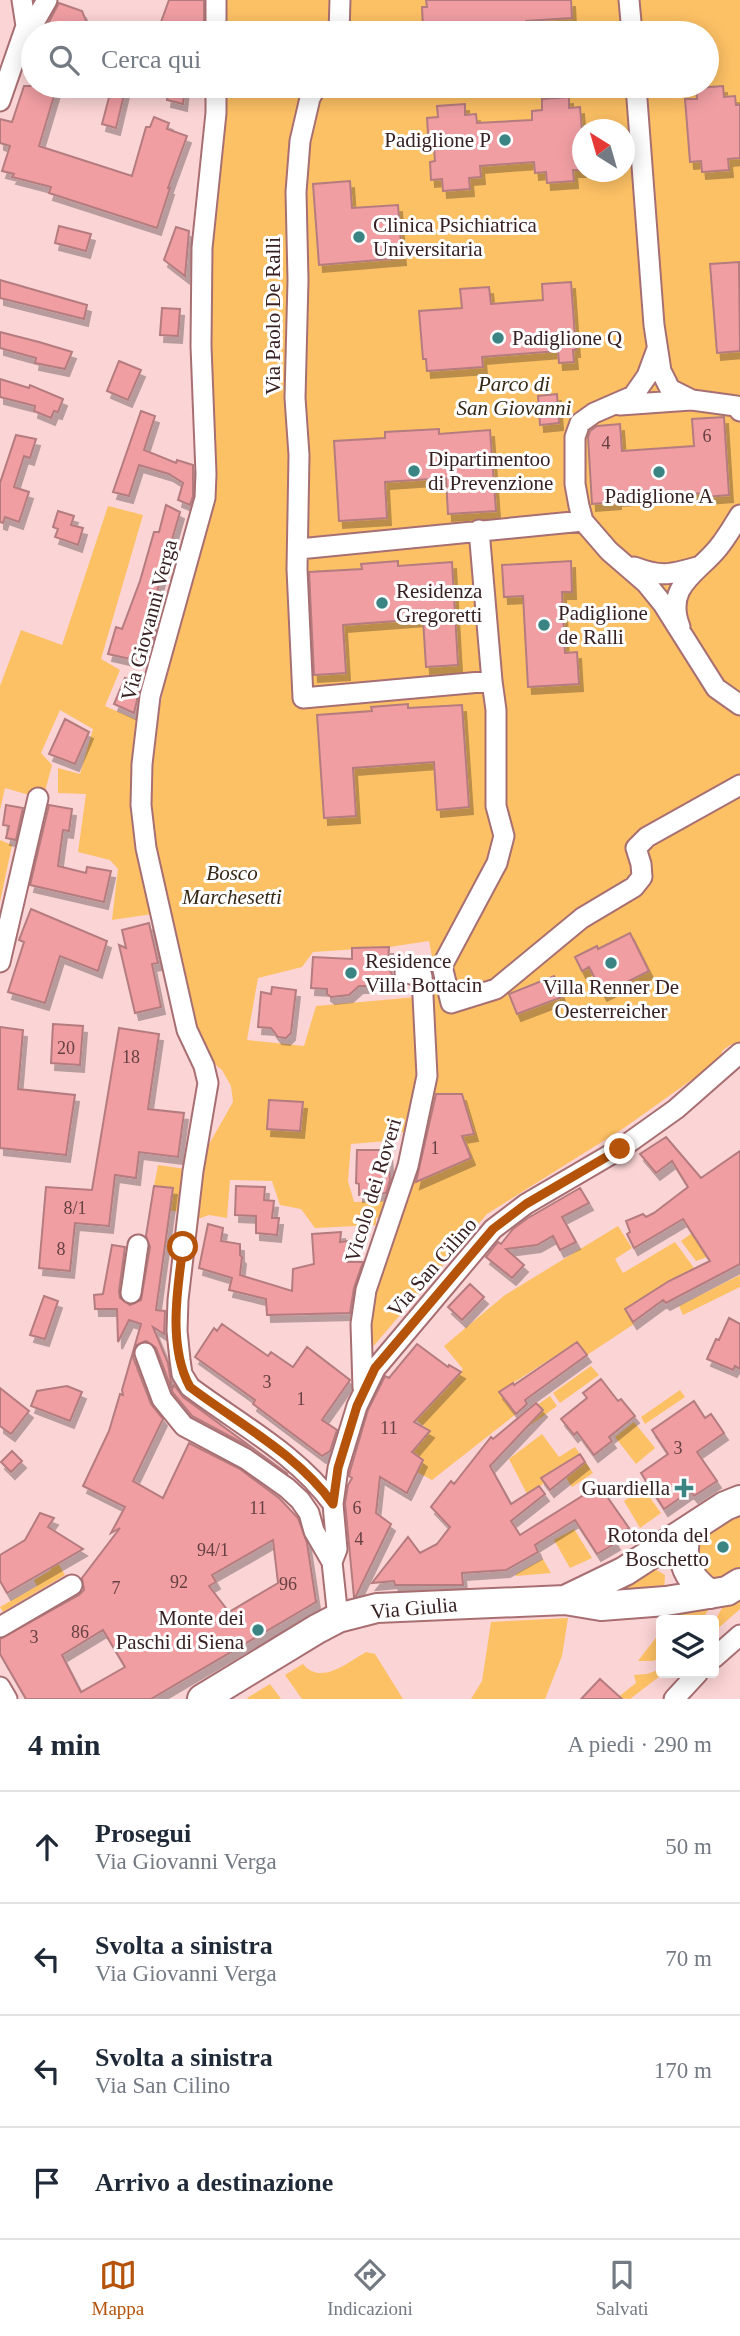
<!DOCTYPE html>
<html lang="it">
<meta charset="utf-8">
<style>
:root{--surface:#fff;--page:#f6f6f7;--text:#1f2937;--muted:#747a83;--line:#e0e1e3;--accent:#b45309}
body{margin:0;font-family:"Times New Roman",serif;background:var(--page);color:var(--text)}
.controls{position:absolute;right:21px;bottom:21px;display:grid;overflow:hidden;border-radius:7px;box-shadow:0 4px 18px #0003}
.controls button{width:63px;height:63px;display:grid;place-items:center;padding:0;border:0;border-bottom:2px solid var(--line);background:var(--surface);color:var(--text);font:35px sans-serif}
.compass{position:absolute;left:572px;top:119px;width:63px;height:63px;border-radius:50%;background:var(--surface);box-shadow:0 4px 18px #0003;rotate:323deg}
.stop{position:absolute;width:21px;height:21px;margin:-16px;border:5px solid #b45309;border-radius:50%;background:#fff}
.stop.end{background:#b45309;border-color:#fff;box-shadow:0 2px 7px #0008}
.list{margin:0;padding:0;list-style:none}
h2{display:flex;justify-content:space-between;align-items:center;height:91px;margin:0;padding:0 28px;font-size:30px}
h2 small{font-size:23px;font-weight:400;color:var(--muted)}
.list li{display:grid;grid-template-columns:46px 1fr auto;gap:21px;align-items:center;box-sizing:border-box;height:112px;padding:0 28px;border-top:2px solid var(--line)}
.list b{display:block;font-size:26px;white-space:nowrap}
.list p{margin:0;font-size:23px;white-space:nowrap;color:var(--muted)}
.list em{font-size:23px;font-style:normal;color:var(--muted)}
.icon{flex:none;width:38px;height:38px;fill:none;stroke:currentColor;stroke-width:2;stroke-linecap:round;stroke-linejoin:round}
.map{position:relative;flex:none;width:740px;height:1699px;overflow:hidden}
.search{position:absolute;background:var(--surface);box-shadow:0 4px 18px #0003;left:21px;right:21px;top:21px;height:77px;display:flex;align-items:center;gap:18px;box-sizing:border-box;padding:0 24px;border-radius:38px;color:var(--muted);font-size:26px}
.sheet{height:539px;background:var(--surface)}
nav{display:flex;justify-content:space-around;align-items:center;box-sizing:border-box;height:98px;border-top:2px solid var(--line);background:var(--surface);font-size:19px;color:var(--muted)}
nav a{display:grid;justify-items:center;gap:4px}
nav .on{color:var(--accent)}
.map>svg:first-child{display:block}
</style>
<div class="map">
<svg width="740" height="1699" viewBox="0 0 740 1699">
<defs>
<filter id="shadow"><feDropShadow dx="4" dy="7" stdDeviation="0" flood-color="#0004"/></filter>
</defs>
<rect width="100%" height="100%" fill="#fbd4d5"/>
<!-- green -->
<path fill="#fdc165" fill-rule="evenodd" d="M223,0H740V1043L730,1045L722,1051L721,1059L624,1128L487,1214L370,1350L373,1298L424,1145L433,1055L427,998L435,974L429,941L389,947L313,952L302,967L258,978L247,1040L304,1046L316,1006L417,997L421,1039L413,1134L401,1132L399,1140L351,1144L348,1181L354,1202L392,1201L387,1217L376,1218V1225L315,1228L301,1209L280,1205L272,1181L230,1180L227,1218L209,1215L198,1219L204,1153L233,1102L231,1086L222,1070L207,1058L189,1003L152,850L148,804L156,726L171,652L200,543L211,247L222,86H707V33H223ZM582,130H624V172H582Z
M108,506L143,515L101,659L120,670L105,706L139,721C135,753 130,786 132,818C133,851 144,882 152,914L112,920L118,869L110,860L78,852L86,794L58,793V768L80,774L93,729L60,710L41,753L52,765L43,799L5,788L0,810V686L21,630L62,645Z
M0,840L12,845L0,902Z
M158,1165L185,1169L179,1212L169,1210L173,1188L154,1186Z
M618,1226L632,1248L615,1259L623,1273L675,1242L694,1268L625,1309L634,1324L587,1355L577,1342L499,1392L516,1414L432,1480L411,1469L406,1459L430,1431L416,1420L463,1369L444,1346L505,1295Z
M692,1233L707,1257L696,1261L681,1241Z
M740,1275V1287L683,1315L679,1306Z
M591,1366L599,1375L560,1403L553,1393Z
M680,1390L685,1397L645,1424L641,1417Z
M550,1396L557,1406L525,1429L516,1420Z
M634,1422L655,1448L636,1464L615,1437Z
M542,1434L559,1457L575,1447L593,1473L572,1487L559,1467L542,1478L545,1483L527,1494L509,1459Z
M643,1488L661,1513L640,1528L624,1501Z
M740,1513V1572L708,1582L689,1547L694,1540Z
M574,1529L592,1558L570,1568L554,1540Z
M32,1536L47,1544L65,1575L3,1612L0,1607L37,1586L34,1580L51,1570Z
M543,1559L551,1573L516,1576V1574Z
M653,1568L665,1575L664,1590L612,1593Z
M740,1592V1609L714,1632C714,1616 726,1599 740,1592Z
M713,1602L702,1620H675L679,1616L677,1607Z
M568,1618L562,1656L545,1699H471L482,1681L491,1622Z
M661,1631V1657L653,1661H638Z
M366,1652L375,1654L403,1699H302L285,1675L303,1664C321,1686 348,1662 366,1652Z
M661,1669V1673H664L630,1699L617,1698L636,1683L634,1675L647,1674Z
M270,1684L281,1699H248L247,1698Z"/>
<!-- building -->
<path fill="#f09ea2" stroke="#b57c7f" stroke-width="2" fill-rule="evenodd" filter="url(#shadow)" d="M169,0H204V33H157Z
M426,0H571L572,18L526,21V28L469,32V25L423,28L422,7H427Z
M59,3L82,11L91,33H43Z
M24,86H57L39,146L132,176L146,127H150L154,117L169,123L167,129L187,136L168,188H170L157,228L49,193L51,187L12,177L14,174L2,171L10,146L0,143V119L12,122Z
M112,86H126L116,128L102,124Z
M169,86H185L183,104L167,100Z
M723,86L724,97L735,96L736,105H740V158L728,159L729,170L702,172L701,161L690,162L685,99H697L696,88Z
M569,97V108L580,107L583,142V170H573L574,181L547,183L546,172L535,173L534,162L480,166L481,177L469,178L470,189L443,191L442,179L431,180L430,162L435,161L433,133L428,134L427,118L438,117L437,106L465,104V115L476,114L477,123L532,120V111L542,110V99Z
M350,181L352,208L398,205L402,258L319,265L313,184Z
M59,226L91,234L86,251L55,243Z
M176,227L189,231L185,276L164,260Z
M739,262L740,351L717,353L710,264Z
M0,280L87,305L84,319L0,298Z
M571,282L576,350H573L574,362L559,363L558,351L482,357L483,367L427,371L426,359H423L419,311L462,308L460,289L489,287L491,304L543,300L542,284Z
M162,308L180,309L178,336L160,335Z
M0,332L39,342L72,352L65,369L35,363L36,358L0,348Z
M119,361L141,370L128,400L107,391Z
M0,379L29,388L30,385L63,399L58,412L54,411L51,418L34,411L35,406L0,397Z
M557,394L559,423L540,425L538,396Z
M141,411L155,416L144,450L176,463L177,460L193,465V496L190,505L178,500L183,483L169,474L139,465L129,496L113,492Z
M724,417L729,495L705,497V493L617,499V502L592,504L588,437L590,431L597,426L620,424L622,451L694,446L692,419Z
M439,429V434L490,430L496,511L448,514L446,478L385,482L387,518L339,521L334,441L385,438V432Z
M16,435L36,439L30,458L24,456L14,487L29,492L19,522L5,517L3,523L0,522V483Z
M166,505L180,512L155,599L163,602L148,656L142,654L139,661L108,654L116,627L122,629L140,581L154,532H159Z
M58,511L74,516L71,525L83,528L78,545L55,537L58,529L53,527Z
M398,561V566L452,562L458,665L426,667L423,619L343,625L346,673L314,675L309,572L362,569L361,564Z
M571,561L572,592H562L565,653L577,652L579,684L528,687L523,596L504,597L502,565Z
M125,678L141,683L134,713L114,704Z
M408,704V708L462,705L469,807L437,810L434,762L353,768L356,816L324,818L317,715L372,711L371,707Z
M65,719L89,732L75,764L49,754Z
M6,805L23,808L16,840L6,838L9,826L3,825Z
M49,805L72,809L69,831L63,830L58,866L86,873L87,867L111,871L104,902L30,885Z
M31,909L107,941L98,971L60,956L45,1003L8,992L24,942L19,940Z
M149,923L158,963L152,964L161,1007L135,1013L119,945L126,948L122,930Z
M630,933L649,971L603,994L589,967L582,971L575,957L597,946L598,949Z
M389,947L388,967L394,978L376,976L374,981H371V986H359L349,995L331,997L327,994V989L311,988L313,957L352,959V948Z
M554,976L562,997L517,1014L509,994Z
M272,987L296,990L291,1033L286,1038L278,1037L271,1028L258,1027L261,992L271,994Z
M53,1024L83,1026L80,1065L51,1063Z
M0,1027L23,1030L18,1089L75,1095L66,1155L0,1148Z
M119,1028L159,1034L148,1109L184,1113L178,1157L139,1152L136,1178L115,1175L109,1226L75,1223L70,1271L39,1268L46,1187L92,1190Z
M436,1094H462L474,1134L462,1136L471,1158L416,1182Z
M269,1100L303,1102L300,1131L267,1129Z
M666,1137L701,1178L740,1151V1264L666,1303L663,1300L633,1322L625,1309L669,1281L710,1261L683,1219L634,1248L627,1234L630,1232L626,1221L643,1214L646,1217L654,1213L688,1187L672,1161L656,1173L640,1154Z
M357,1150H388L390,1180L386,1193L359,1195V1184L356,1183Z
M154,1186L173,1188L156,1310L165,1311L164,1334L153,1327L168,1363L172,1389L174,1385L183,1397L288,1474L252,1448L192,1416L173,1393L156,1348L146,1341L135,1346L133,1357L151,1404L163,1419L133,1481L163,1498L189,1443L240,1469L279,1498L298,1518L307,1543L316,1602L151,1699H26L0,1654V1639L79,1595L84,1590L82,1578L120,1528L111,1533L125,1507L83,1486L109,1431L120,1394L123,1395L122,1390L141,1324L129,1320L118,1342L117,1309H95L94,1295L103,1294L112,1245L125,1247L119,1291L120,1298L130,1305L141,1300L150,1247L146,1236ZM273,1540L278,1583L229,1612L209,1586L216,1582L212,1575ZM103,1630L125,1667L81,1692L62,1655Z
M236,1186L265,1187L264,1200L274,1201L272,1218H279L277,1235L256,1233V1216L235,1215Z
M580,1188L589,1203L562,1217L576,1242L560,1250L553,1236L537,1245L506,1249L524,1265L512,1278L486,1257L498,1242L501,1244L513,1229L528,1218Z
M208,1224L223,1228L221,1241L240,1244V1255L242,1257L240,1275L292,1291L293,1269L314,1264L312,1234L341,1232L340,1242L348,1241L347,1262H363L354,1288L350,1313L267,1315L266,1299L229,1290L232,1278L199,1268Z
M470,1284L484,1297L462,1320L448,1307Z
M44,1296L58,1301L45,1339L30,1335Z
M729,1318L740,1324V1369L735,1366L733,1370L707,1359L716,1339L719,1340Z
M222,1324L268,1356L271,1352L293,1367L307,1347L350,1380L322,1420L337,1430L330,1451L322,1456L253,1404L255,1400L195,1357L214,1328L217,1331Z
M577,1342L587,1355L525,1400L527,1404L516,1414L499,1392L513,1383L514,1385Z
M417,1344L448,1367L449,1365L461,1372L414,1422L430,1431L412,1452L423,1460L407,1493L380,1477L376,1513L391,1524L356,1596L354,1597L345,1503L348,1485L352,1478L349,1476L350,1471L368,1410L385,1376L389,1378Z
M601,1379L618,1401L621,1399L635,1416L609,1437L612,1441L594,1455L577,1432L574,1435L561,1419L587,1398L583,1393Z
M67,1386L82,1392L70,1421L31,1406L37,1391Z
M0,1388L29,1411L11,1434L0,1426Z
M694,1401L705,1418L711,1414L724,1433L697,1452L717,1481L694,1496L690,1491L664,1509L641,1473L668,1454L652,1430Z
M536,1403L543,1410L490,1466L511,1504L539,1486L545,1494L511,1521L520,1535L595,1488H601L629,1528L613,1538L616,1543L597,1554L575,1520L535,1545L538,1552L506,1570L462,1573L463,1585H395L394,1581L372,1583L408,1537L420,1553L437,1544L450,1527L431,1507L451,1481L454,1484L491,1437L493,1439Z
M12,1451L22,1461L11,1472L1,1462Z
M580,1454L585,1462L550,1490L541,1478Z
M40,1513L54,1518L48,1527L83,1549L7,1593L0,1581V1555L25,1540Z
M600,1679L622,1699H581Z"/>
<g fill="none" stroke-linecap="round" stroke-linejoin="round">
<defs>
<path id="street" d="M629,0L632,33
M26,26L35,21L47,0
M216,33V0
M339,33L340,0
M216,86V113L202,248L201,346L206,474L205,498L150,696L142,764L141,805L146,848L187,1030L204,1066L208,1083L193,1171L178,1300L177,1331L180,1360L182,1374L190,1387C239,1424 297,1454 333,1504
M317,86L310,98L300,141L296,192L298,280L295,398L299,455L297,569L303,698L492,681
M636,86L654,325L661,371L670,389L692,400L736,406L740,411
M0,101L26,26L22,0
M657,349L647,376L633,396L594,413L580,423L575,437V484L579,506L583,521L609,551L646,583L663,604L716,688L740,705
M620,405L691,400
M479,530L492,681L496,710V806L504,836L497,863L442,966L451,1003L496,989L582,918L634,887L642,877L641,864L636,848L647,837L740,785
M299,549L583,521
M634,567C661,577 669,575 697,567
M680,627C664,586 698,573 718,548C727,537 733,526 740,515
M0,962L38,798
M131,1293L138,1245
M145,1353L162,1399L184,1426L246,1459L287,1488L300,1500L309,1513L314,1531L332,1562
M363,1388L361,1324L366,1290L408,1166L427,1076L422,976L405,973
M338,1618L332,1562L337,1549L333,1504L338,1468L357,1406L375,1369L493,1229L526,1204L620,1149L676,1109L740,1053
M0,1627L72,1585
M714,1658L740,1635
M0,1687L7,1699
M674,1699L698,1673"/>
<path id="secondary" d="M687,1531C679,1558 686,1578 710,1594
M565,1600L625,1571L725,1506L740,1500
M202,1699L317,1629L338,1618L377,1608L565,1600L601,1606L666,1601L727,1591L740,1583"/>
</defs>
<!-- street casing -->
<use href="#street" stroke="#a86f72" stroke-width="23"/>
<!-- secondary casing -->
<use href="#secondary" stroke="#a86f72" stroke-width="32"/>
<!-- street -->
<use href="#street" stroke="#fff" stroke-width="19"/>
<!-- secondary -->
<use href="#secondary" stroke="#fff" stroke-width="28"/>
</g>
<g fill="none" stroke-linecap="round" stroke-linejoin="round">
<!-- route -->
<path stroke="#b45309" stroke-width="9" d="M183,1247C177,1290 168,1347 190,1387C239,1424 297,1454 333,1504L338,1468L357,1406L375,1368L493,1229L526,1204L620,1149"/>
</g>
<!-- markers -->
<g fill="#3b8484" stroke="#fff" stroke-width="2.5">
<circle cx="505" cy="140" r="7"/>
<circle cx="359" cy="237" r="7"/>
<circle cx="498" cy="338" r="7"/>
<circle cx="414" cy="471" r="7"/>
<circle cx="659" cy="472" r="7"/>
<circle cx="382" cy="603" r="7"/>
<circle cx="544" cy="625" r="7"/>
<circle cx="611" cy="963" r="7"/>
<circle cx="351" cy="973" r="7"/>
<path d="M680.5 1477.5h7v7h7v7h-7v7h-7v-7h-7v-7h7z"/>
<circle cx="723" cy="1547" r="7"/>
<circle cx="258" cy="1630" r="7"/>
</g>
<g text-anchor="middle" stroke-width="6" stroke-linejoin="round" paint-order="stroke">
<!-- number labels -->
<g font-size="18" fill="#664042">
<text x="707" y="442">6</text>
<text x="606" y="449">4</text>
<text x="66" y="1054">20</text>
<text x="131" y="1063">18</text>
<text x="435" y="1154">1</text>
<text x="75" y="1214">8/1</text>
<text x="61" y="1255">8</text>
<text x="267" y="1388">3</text>
<text x="301" y="1405">1</text>
<text x="389" y="1434">11</text>
<text x="678" y="1454">3</text>
<text x="258" y="1514">11</text>
<text x="357" y="1514">6</text>
<text x="359" y="1545">4</text>
<text x="213" y="1556">94/1</text>
<text x="179" y="1588">92</text>
<text x="288" y="1590">96</text>
<text x="116" y="1594">7</text>
<text x="80" y="1638">86</text>
<text x="34" y="1643">3</text>
</g>
<!-- poi labels -->
<g font-size="21" fill="#382122" stroke="#fff" text-anchor="start">
<text x="491" y="147" text-anchor="end">Padiglione P</text>
<text x="373" y="232">Clinica Psichiatrica<tspan x="373" dy="24">Universitaria</tspan></text>
<text x="512" y="345">Padiglione Q</text>
<text x="428" y="466">Dipartimentoo<tspan x="428" dy="24">di Prevenzione</tspan></text>
<text x="659" y="503" text-anchor="middle">Padiglione A</text>
<text x="396" y="598">Residenza<tspan x="396" dy="24">Gregoretti</tspan></text>
<text x="558" y="620">Padiglione<tspan x="558" dy="24">de Ralli</tspan></text>
<text x="365" y="968">Residence<tspan x="365" dy="24">Villa Bottacin</tspan></text>
<text x="611" y="994" text-anchor="middle">Villa Renner De<tspan x="611" dy="24">Oesterreicher</tspan></text>
<text x="670" y="1495" text-anchor="end">Guardiella</text>
<text x="709" y="1542" text-anchor="end">Rotonda del<tspan x="709" dy="24">Boschetto</tspan></text>
<text x="244" y="1625" text-anchor="end">Monte dei<tspan x="244" dy="24">Paschi di Siena</tspan></text>
</g>
<!-- street labels -->
<g font-size="21" fill="#382122" stroke="#fff">
<text transform="translate(273 316) rotate(-90)" y="7">Via Paolo De Ralli</text>
<text transform="translate(149 620) rotate(-75)" y="7">Via Giovanni Verga</text>
<text transform="translate(373 1190) rotate(-73)" y="7">Vicolo dei Roveri</text>
<text transform="translate(432 1267) rotate(-49)" y="7">Via San Cilino</text>
<text transform="translate(414 1608) rotate(-5)" y="7">Via Giulia</text>
</g>
<!-- park labels -->
<g font-size="21" font-style="italic" fill="#362814" stroke="#fff">
<text x="514" y="391">Parco di<tspan x="514" dy="24">San Giovanni</tspan></text>
<text x="232" y="880">Bosco<tspan x="232" dy="24">Marchesetti</tspan></text>
</g>
</g>
</svg>
<div class="controls">
<button><svg class="icon" aria-label="layers" viewBox="0 0 24 24"><path d="M12 4l9 5-9 5-9-5zM3 14l9 5 9-5"/></svg></button>
</div>
<svg class="compass" viewBox="-18 -18 36 36"><path d="M0-13l5 13h-10z" fill="#e53935"/><path d="M0 13l5-13h-10z" fill="#747a83"/></svg>
<div class="stop" style="left:183px;top:1247px"></div>
<div class="stop end" style="left:620px;top:1149px"></div>
<div class="search"><svg class="icon" aria-label="search" viewBox="0 0 24 24"><circle cx="10" cy="10" r="6"/><path d="M15 15l6 6"/></svg>Cerca qui</div>
</div>
<section class="sheet">
<h2>4 min<small>A piedi · 290 m</small></h2>
<ul class="list">
<li><svg class="icon" aria-label="ahead" viewBox="0 0 24 24"><path d="M12 20V5M6 11l6-6 6 6"/></svg><div><b>Prosegui</b><p>Via Giovanni Verga</p></div><em>50 m</em></li>
<li><svg class="icon" aria-label="left" viewBox="0 0 24 24"><path d="M17 20v-9H6M10 6l-5 5 5 5"/></svg><div><b>Svolta a sinistra</b><p>Via Giovanni Verga</p></div><em>70 m</em></li>
<li><svg class="icon" aria-label="left" viewBox="0 0 24 24"><path d="M17 20v-9H6M10 6l-5 5 5 5"/></svg><div><b>Svolta a sinistra</b><p>Via San Cilino</p></div><em>170 m</em></li>
<li><svg class="icon" aria-label="arrive" viewBox="0 0 24 24"><path d="M6 21V4h12l-3 4 3 4H6"/></svg><div><b>Arrivo a destinazione</b></div></li>
</ul>
</section>
<nav>
<a class="on"><svg class="icon" aria-label="map" viewBox="0 0 24 24"><path d="M3 6l6-2 6 2 6-2v14l-6 2-6-2-6 2zM9 4v14M15 6v14"/></svg>Mappa</a>
<a><svg class="icon" aria-label="directions" viewBox="0 0 24 24"><path d="M12 3l9 9-9 9-9-9zM9 14v-3h6M13 9l2 2-2 2"/></svg>Indicazioni</a>
<a><svg class="icon" aria-label="saved" viewBox="0 0 24 24"><path d="M7 4h10v16l-5-4-5 4z"/></svg>Salvati</a>
</nav>
